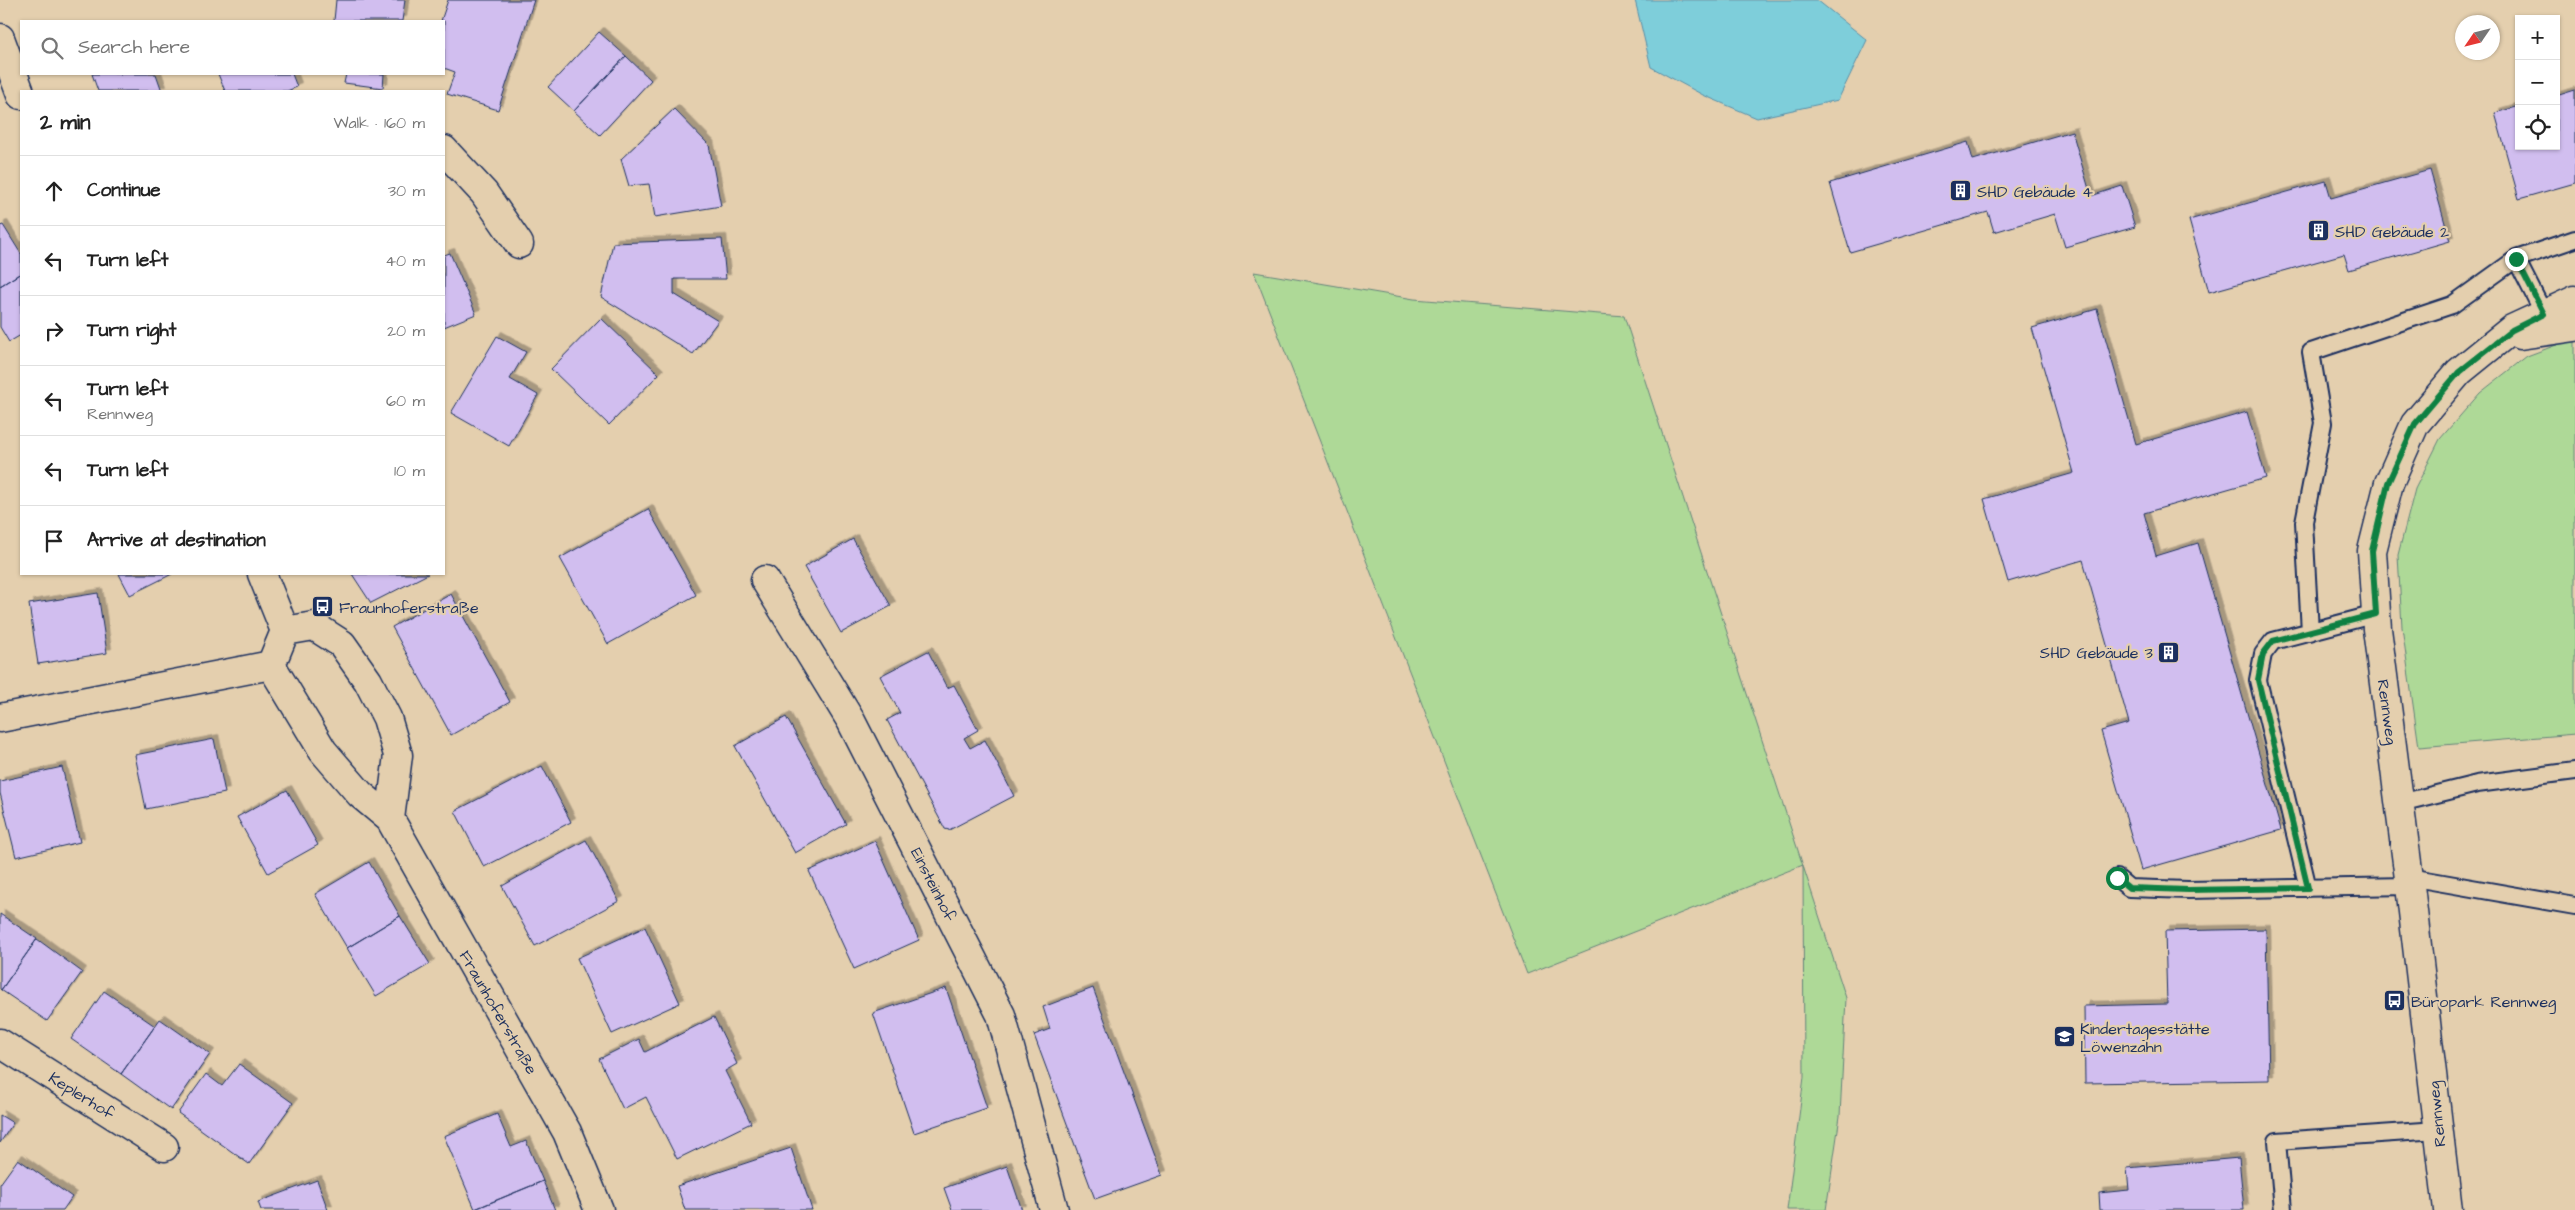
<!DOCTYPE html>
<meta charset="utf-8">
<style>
:root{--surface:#fff;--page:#f6f6f6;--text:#222;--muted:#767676;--line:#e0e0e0}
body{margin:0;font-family:"Architects Daughter",sans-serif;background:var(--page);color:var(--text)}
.controls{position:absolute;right:15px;top:15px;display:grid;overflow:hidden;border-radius:0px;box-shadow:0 1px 4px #0004}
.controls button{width:45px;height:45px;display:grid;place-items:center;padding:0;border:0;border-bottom:1px solid var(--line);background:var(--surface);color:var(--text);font:25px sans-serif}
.compass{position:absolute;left:2455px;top:15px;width:45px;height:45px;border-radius:50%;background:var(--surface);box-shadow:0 1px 4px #0004;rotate:235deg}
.stop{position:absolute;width:15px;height:15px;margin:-11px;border:4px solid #0b8043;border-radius:50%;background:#fff}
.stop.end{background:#0b8043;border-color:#fff;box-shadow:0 1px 5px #0008}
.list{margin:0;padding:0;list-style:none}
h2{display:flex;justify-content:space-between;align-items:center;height:65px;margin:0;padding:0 20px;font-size:21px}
h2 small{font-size:16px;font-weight:400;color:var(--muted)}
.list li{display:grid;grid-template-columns:32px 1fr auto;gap:15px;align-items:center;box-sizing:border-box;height:70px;padding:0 20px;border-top:1px solid var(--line)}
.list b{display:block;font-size:19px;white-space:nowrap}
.list p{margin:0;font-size:16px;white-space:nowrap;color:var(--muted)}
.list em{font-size:16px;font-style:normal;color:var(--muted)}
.icon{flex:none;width:28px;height:28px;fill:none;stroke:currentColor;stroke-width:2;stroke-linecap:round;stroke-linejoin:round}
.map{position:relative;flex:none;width:2575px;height:1210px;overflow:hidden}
.search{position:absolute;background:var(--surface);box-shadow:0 1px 4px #0004;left:20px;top:20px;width:425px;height:55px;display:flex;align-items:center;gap:12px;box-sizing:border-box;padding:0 18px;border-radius:0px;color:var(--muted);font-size:19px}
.panel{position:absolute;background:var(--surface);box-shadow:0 1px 4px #0004;left:20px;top:90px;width:425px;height:485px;border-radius:0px}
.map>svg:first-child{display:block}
</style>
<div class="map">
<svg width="2575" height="1210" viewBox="0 0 2575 1210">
<defs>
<filter id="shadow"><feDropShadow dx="4.5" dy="-4.5" stdDeviation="0" flood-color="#0004"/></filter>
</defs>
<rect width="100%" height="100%" fill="#e4cfae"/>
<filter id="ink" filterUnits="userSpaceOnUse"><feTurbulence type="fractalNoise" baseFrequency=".02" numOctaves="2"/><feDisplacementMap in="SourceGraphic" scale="10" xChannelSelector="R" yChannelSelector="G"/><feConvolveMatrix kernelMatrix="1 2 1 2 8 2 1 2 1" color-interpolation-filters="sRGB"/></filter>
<g filter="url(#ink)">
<!-- green -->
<path fill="#aed997" stroke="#64847a" d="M1254,272L1414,299L1624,316L1846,998L1840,1116L1826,1210H1787L1804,1077L1803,865L1527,974Z
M2575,338V734L2419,747L2402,627L2398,555L2415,489L2440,439L2480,393L2527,356Z"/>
<!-- water -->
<path fill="#7eceda" stroke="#568ea8" d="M1635,0H1817L1867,40L1838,100L1757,118L1703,95L1651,67Z"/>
<!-- building -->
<path fill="#d1beef" stroke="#1b2f5e" filter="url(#shadow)" d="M336,0H405L402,21H334Z
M448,0H534L498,110L447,94L455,72L444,68V21H441Z
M599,32L626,56L574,111L548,87Z
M626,56L651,80L600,135L574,111Z
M92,74H156L162,91H98Z
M218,74H292L297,87L287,91H225Z
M346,74H384L383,88L344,83Z
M2575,90V183L2519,199L2495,113L2519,106V146H2556V96Z
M674,109L709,145L721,206L655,217L649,184L629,186L621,159Z
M2072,131L2091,196L2122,186L2135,227L2065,247L2055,214L1994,232L1988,212L1850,252L1830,183L1968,142L1973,160Z
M2430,170L2450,241L2349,270L2344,254L2209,292L2189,220L2326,181L2331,198Z
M3,225L21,254V273L0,286V226Z
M722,239L726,279H674V294L718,321L693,354L601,297L613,243Z
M450,253L476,314L444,327V255Z
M21,273V335L9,342L0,327V286Z
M2097,309L2136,444L2247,412L2266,478L2144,513L2156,556L2198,543L2281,830L2141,870L2101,731L2129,723L2083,560L2008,582L1984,499L2074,473L2032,328Z
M601,318L659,374L609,425L551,369Z
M497,336L526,352L510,379L538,395L509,446L451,413Z
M648,509L696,595L608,644L560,558Z
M853,539L891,606L841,633L804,567Z
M119,574H172L130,595Z
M352,574H428L371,603Z
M98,593L107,653L38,664L29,604Z
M451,594L510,702L451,735L392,627Z
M928,651L947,688L954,685L978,730L964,738L970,748L985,740L1014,796L949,830L945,829L887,720L900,713L880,676Z
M786,717L846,824L795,853L735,746Z
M214,739L225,793L146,809L135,755Z
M542,766L571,822L484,867L455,811Z
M62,767L80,842L16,857L0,793V781Z
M287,790L318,845L268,873L237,817Z
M586,840L619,901L535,946L502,886Z
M875,841L919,940L854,969L809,871Z
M369,862L400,916L347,948L315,894Z
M0,914L37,939L1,990L0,989Z
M400,916L430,964L376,996L347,948Z
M645,927L680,1003L612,1034L577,958Z
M2266,929L2269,1080L2085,1083L2084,1006L2167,1004L2165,931Z
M37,939L82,972L47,1021L1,990Z
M946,988L987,1108L914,1133L873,1013Z
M1093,988L1162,1175L1095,1199L1034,1035L1050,1029L1043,1007Z
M104,991L155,1026L121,1074L71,1039Z
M714,1017L737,1064L725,1071L751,1123L677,1159L646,1097L623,1109L599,1059L639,1039L645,1052Z
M160,1019L210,1054L171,1110L121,1074Z
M239,1064L293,1103L249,1164L178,1113L206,1074L222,1086Z
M497,1114L511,1147L526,1141L543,1181L475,1209L444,1136Z
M0,1115L13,1123L0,1143Z
M791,1148L812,1210H685L677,1186Z
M2239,1158L2244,1210H2100L2099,1193L2129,1190L2127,1168Z
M18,1159L72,1197L63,1210H0V1184Z
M1007,1166L1022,1210H952L944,1188Z
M317,1180L328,1210H261L258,1202Z
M543,1181L555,1210H475V1209Z"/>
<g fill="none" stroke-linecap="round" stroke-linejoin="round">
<defs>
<path id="lane" d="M2516,259L2575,239
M2310,632L2304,522L2323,423L2311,352L2452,305L2516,259L2544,314
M2400,803L2477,784L2575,771
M2409,877L2575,906
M2117,878L2129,888L2188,890L2410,886
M2308,888L2258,680L2263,654L2273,641L2376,614
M2283,1210L2277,1141L2438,1130"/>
<path id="street" d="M0,38L21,95
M444,150L484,193L519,244
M2520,335L2575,327
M262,574L285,631
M765,580L851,721L1001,1015L1054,1210
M271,665L323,751L360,794L390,819L567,1132L599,1210
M271,665L285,631L314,626L342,644L368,681L387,718L398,755L390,819
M0,718L271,665
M0,1043L164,1147
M2448,1210L2410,886L2377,629L2372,551L2389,483L2415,424L2459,372L2512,329L2575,300"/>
</defs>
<!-- lane casing -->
<use href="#lane" stroke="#1b2f5e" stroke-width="20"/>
<!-- street casing -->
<use href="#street" stroke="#1b2f5e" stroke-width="31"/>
<!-- lane -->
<use href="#lane" stroke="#e4cfae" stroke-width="16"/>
<!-- street -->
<use href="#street" stroke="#e4cfae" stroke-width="28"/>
</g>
</g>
<g fill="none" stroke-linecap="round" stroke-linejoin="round" filter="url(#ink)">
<!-- route -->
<path stroke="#0b8043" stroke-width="6" d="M2117,878L2129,888L2188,890L2308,888L2258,680L2263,654L2273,641L2376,614L2372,551L2388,483L2415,424L2459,372L2512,330L2544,314L2516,259"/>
</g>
<!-- icons -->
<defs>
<symbol id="building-square" viewBox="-11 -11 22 22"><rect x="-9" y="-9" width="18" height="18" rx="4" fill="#1b2f5e" stroke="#e4cfae"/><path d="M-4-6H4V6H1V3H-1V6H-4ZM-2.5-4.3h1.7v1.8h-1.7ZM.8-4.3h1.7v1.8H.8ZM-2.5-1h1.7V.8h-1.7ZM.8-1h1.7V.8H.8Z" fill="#fff"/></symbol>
<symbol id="bus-square" viewBox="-11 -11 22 22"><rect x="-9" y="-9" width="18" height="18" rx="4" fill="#1b2f5e" stroke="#e4cfae"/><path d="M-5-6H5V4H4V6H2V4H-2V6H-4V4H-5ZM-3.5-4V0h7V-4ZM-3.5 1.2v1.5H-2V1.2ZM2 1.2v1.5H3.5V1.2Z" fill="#fff"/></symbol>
<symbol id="school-square" viewBox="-11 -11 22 22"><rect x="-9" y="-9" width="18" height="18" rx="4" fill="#1b2f5e" stroke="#e4cfae"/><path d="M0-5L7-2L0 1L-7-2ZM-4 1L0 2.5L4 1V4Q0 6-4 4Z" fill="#fff"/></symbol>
</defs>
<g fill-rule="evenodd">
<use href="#building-square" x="1948" y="178" width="25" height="25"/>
<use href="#building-square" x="2306" y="218" width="25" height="25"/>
<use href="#bus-square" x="310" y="594" width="25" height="25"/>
<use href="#building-square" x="2156" y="640" width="25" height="25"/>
<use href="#bus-square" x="2382" y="988" width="25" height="25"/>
<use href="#school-square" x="2052" y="1024" width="25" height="25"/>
</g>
<g text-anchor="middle" stroke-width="4.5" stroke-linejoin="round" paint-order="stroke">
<!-- poi labels -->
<g font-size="16" fill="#1b2f5e" stroke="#e4cfae" text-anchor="start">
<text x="1977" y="197">SHD Gebäude 4</text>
<text x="2335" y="237">SHD Gebäude 2</text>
<text x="339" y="613">Fraunhoferstraße</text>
<text x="2153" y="658" text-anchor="end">SHD Gebäude 3</text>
<text x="2411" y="1007">Büropark Rennweg</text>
<text x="2080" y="1034">Kindertagesstätte<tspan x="2080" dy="18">Löwenzahn</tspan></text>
</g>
<!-- street labels -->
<g font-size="16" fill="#1b2f5e" stroke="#e4cfae">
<text transform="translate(2388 712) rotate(82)" y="6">Rennweg</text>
<text transform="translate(934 884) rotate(63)" y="6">Einsteinhof</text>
<text transform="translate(499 1012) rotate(60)" y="6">Fraunhoferstraße</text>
<text transform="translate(82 1095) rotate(32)" y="6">Keplerhof</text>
<text transform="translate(2436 1114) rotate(-96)" y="6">Rennweg</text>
</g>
</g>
</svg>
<div class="controls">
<button>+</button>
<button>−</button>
<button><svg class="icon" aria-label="locate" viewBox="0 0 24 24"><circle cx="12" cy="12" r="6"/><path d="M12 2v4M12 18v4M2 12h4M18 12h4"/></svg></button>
</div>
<svg class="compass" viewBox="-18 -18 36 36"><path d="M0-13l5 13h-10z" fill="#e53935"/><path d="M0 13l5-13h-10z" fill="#767676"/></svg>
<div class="stop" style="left:2117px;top:878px"></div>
<div class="stop end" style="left:2516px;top:259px"></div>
<div class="search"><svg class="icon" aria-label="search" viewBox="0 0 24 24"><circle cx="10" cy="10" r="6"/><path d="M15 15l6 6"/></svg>Search here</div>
<section class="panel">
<h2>2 min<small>Walk · 160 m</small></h2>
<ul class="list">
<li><svg class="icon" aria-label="ahead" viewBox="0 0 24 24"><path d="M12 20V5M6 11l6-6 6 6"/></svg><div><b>Continue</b></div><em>30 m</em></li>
<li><svg class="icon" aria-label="left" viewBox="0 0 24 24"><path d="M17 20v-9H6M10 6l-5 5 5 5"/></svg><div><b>Turn left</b></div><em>40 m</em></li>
<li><svg class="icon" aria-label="right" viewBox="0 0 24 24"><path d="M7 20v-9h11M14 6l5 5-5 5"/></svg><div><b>Turn right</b></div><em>20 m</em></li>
<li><svg class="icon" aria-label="left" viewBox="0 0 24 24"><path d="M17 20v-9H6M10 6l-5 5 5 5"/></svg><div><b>Turn left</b><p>Rennweg</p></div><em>60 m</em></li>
<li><svg class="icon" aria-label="left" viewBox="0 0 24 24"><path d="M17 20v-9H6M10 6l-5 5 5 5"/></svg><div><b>Turn left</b></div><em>10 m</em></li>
<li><svg class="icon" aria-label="arrive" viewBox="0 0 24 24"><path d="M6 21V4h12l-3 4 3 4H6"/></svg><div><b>Arrive at destination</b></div></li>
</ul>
</section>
</div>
